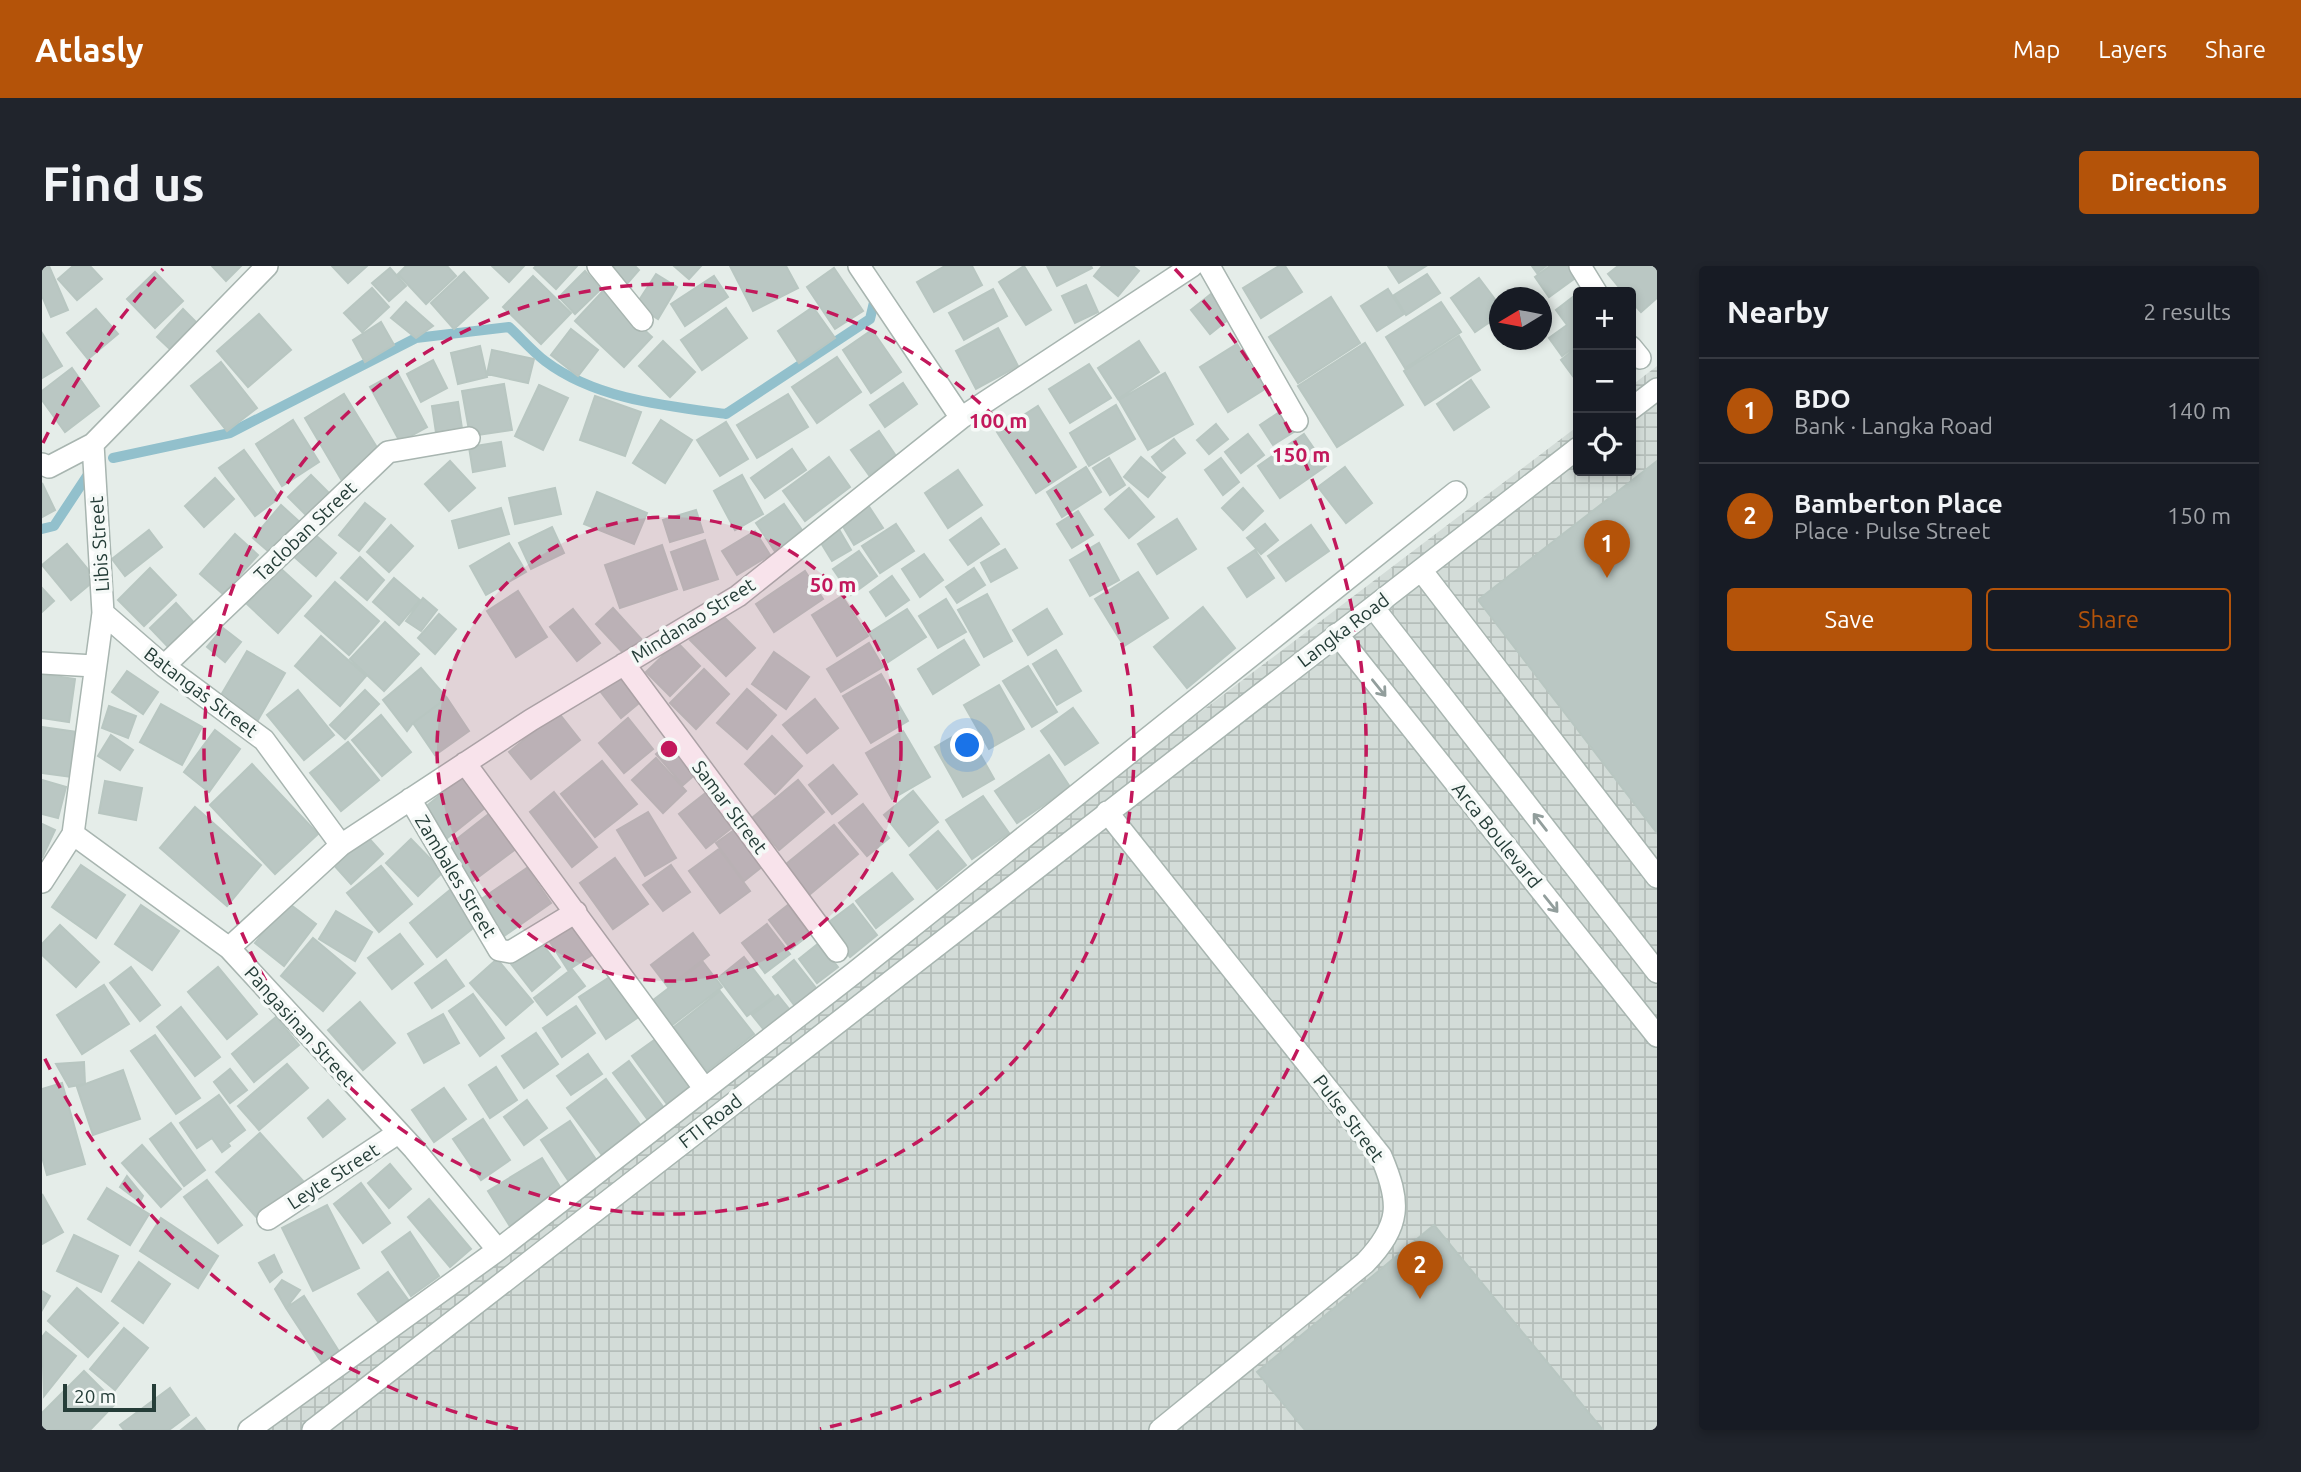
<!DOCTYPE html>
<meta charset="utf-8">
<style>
:root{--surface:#171b24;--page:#20242c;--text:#f1f3f6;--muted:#9ea1a6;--line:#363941;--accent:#b45309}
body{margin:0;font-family:Ubuntu,sans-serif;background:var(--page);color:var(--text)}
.controls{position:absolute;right:21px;top:21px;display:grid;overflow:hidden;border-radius:7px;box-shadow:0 4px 10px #0003}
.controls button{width:63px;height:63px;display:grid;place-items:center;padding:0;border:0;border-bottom:2px solid var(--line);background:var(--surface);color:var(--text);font:35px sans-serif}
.compass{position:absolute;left:1447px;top:21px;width:63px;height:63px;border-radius:50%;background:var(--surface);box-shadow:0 4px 10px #0003;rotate:260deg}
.scale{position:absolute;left:21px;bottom:18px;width:93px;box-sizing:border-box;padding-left:7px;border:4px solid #253d38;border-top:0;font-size:19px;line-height:24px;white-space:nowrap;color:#253d38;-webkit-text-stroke:5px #f5f9f7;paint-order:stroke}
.you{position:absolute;left:926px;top:480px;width:24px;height:24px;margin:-18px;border:5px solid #fff;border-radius:50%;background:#1a73e8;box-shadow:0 0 0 10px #1a73e833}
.badge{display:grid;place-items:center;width:46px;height:46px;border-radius:50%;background:var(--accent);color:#fff;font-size:23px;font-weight:700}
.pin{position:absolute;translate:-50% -58px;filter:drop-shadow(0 2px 4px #0008)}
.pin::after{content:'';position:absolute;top:37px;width:24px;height:21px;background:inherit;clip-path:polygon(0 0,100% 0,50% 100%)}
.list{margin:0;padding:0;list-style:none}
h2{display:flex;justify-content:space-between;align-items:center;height:91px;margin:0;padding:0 28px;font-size:30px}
h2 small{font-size:23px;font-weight:400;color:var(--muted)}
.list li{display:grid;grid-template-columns:46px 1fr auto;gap:21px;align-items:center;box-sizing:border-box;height:105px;padding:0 28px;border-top:2px solid var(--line)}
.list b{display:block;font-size:26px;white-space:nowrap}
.list p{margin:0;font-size:23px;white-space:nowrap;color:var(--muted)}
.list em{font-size:23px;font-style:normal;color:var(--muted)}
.actions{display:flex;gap:14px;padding:21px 28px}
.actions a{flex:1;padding:16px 0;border:2px solid var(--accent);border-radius:7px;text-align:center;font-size:24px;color:var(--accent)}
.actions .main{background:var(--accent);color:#fff}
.icon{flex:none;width:38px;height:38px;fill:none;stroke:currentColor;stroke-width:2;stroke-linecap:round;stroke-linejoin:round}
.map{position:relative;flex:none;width:1615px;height:1164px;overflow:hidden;border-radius:7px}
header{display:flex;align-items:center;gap:42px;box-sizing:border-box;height:98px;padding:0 35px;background:var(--accent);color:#fff}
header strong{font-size:33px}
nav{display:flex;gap:38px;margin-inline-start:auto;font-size:24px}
.intro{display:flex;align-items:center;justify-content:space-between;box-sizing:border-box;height:168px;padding:0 42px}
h1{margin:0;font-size:49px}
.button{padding:18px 32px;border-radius:7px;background:var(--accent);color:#fff;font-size:24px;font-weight:700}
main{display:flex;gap:42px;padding:0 42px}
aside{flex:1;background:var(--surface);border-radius:7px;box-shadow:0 4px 10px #0003}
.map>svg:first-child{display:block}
</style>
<header>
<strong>Atlasly</strong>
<nav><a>Map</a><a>Layers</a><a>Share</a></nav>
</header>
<div class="intro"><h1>Find us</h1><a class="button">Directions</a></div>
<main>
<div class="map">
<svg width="1615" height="1164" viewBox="0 0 1615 1164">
<defs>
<pattern id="industrial-grid" width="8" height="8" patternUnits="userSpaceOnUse" patternTransform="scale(1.75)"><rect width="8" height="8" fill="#d3dcd8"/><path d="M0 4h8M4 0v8" fill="none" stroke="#b5beba"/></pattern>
</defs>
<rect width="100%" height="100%" fill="#e5ede9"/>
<!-- industrial -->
<path fill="url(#industrial-grid)" d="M1615,100V1164H211L1536,160V205H1589V120Z"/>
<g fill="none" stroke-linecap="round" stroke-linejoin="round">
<!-- stream -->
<path stroke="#92c0cc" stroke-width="10" d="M71,192L188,167L374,72L467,61C479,72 490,85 503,95C553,133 624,140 684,148L828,53L834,28
M0,263L12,260L47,207"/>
</g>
<!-- building -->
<path fill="#bac7c3" stroke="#b8c6c1" stroke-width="2" d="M0,0H7L26,44L9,51L0,30Z
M31,0H48L60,13L35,34L16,13Z
M170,0H199L184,15Z
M290,0H325L306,17Z
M364,0H405L414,10L384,38L356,8Z
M450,0H482L467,16Z
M494,0H535L514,23L492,2Z
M561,0H593L597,4L583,20Z
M632,0H659L647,13Z
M688,0H744L756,22L711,45Z
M903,0H930L940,19L892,46L875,16Z
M982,0L1009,44L984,59L957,16Z
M1005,0H1049L1050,2L1015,20Z
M1060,0H1091L1097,5L1076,30L1052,10Z
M1237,0H1243L1260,26L1219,52L1201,22Z
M1346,0H1384L1357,17Z
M1490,0H1504L1495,7Z
M1508,0H1528L1536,10L1507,31L1493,11Z
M1576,0H1615V32L1599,46L1589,35V26H1581L1566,8Z
M348,2L364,20L347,35L330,17Z
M792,2L821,45L793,63L765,21Z
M543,5L559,23L533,48L517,31Z
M113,6L141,35L113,62L85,33Z
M422,6L446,32L412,63L389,37Z
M614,8L635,21L616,53L594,39Z
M1385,8L1398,27L1364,49L1352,29Z
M491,10L529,47L499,78L461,41Z
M672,10L686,31L643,60L629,38Z
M1437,12L1458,40V49L1433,66L1409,32Z
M1044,19L1056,46L1033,57L1020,30Z
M330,22L347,41L320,66L302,47Z
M951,23L965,50L922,74L907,47Z
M1346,23L1362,48L1335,65L1319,40Z
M561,25L610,71L582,101L533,55Z
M1536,27V78L1520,90L1507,72L1525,59L1514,44Z
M1169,28L1188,52L1168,68L1149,44Z
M1289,31L1318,77L1256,117L1227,71Z
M364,36L391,60L374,72L349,52Z
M1399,36L1419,66L1363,102L1344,71Z
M771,41L793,72L757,97L736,65Z
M684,42L705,72L660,104L639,74Z
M54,43L76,68L46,93L25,67Z
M141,43L156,58L130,85L115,71Z
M217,48L249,84L206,121L175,85Z
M339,56L352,79L323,96L311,74Z
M956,62L976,100L934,123L914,85Z
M529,63L556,84L536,110L509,89Z
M830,64L859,106L829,127L801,84Z
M0,67L20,100L0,112Z
M1417,70L1438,104L1383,139L1362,105Z
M621,75L653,106L628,131L597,100Z
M1097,75L1117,106L1076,133L1056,102Z
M1323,77L1361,139L1295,181L1256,120Z
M1195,78L1223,123L1186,146L1158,101Z
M438,80L445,111L416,118L409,87Z
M1536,80V117L1519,94Z
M450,84L492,93L486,117L445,108Z
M795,91L819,126L775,157L750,121Z
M391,94L405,122L379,136L365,108Z
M179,96L215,142L185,165L149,120Z
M1047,98L1069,132L1028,157L1007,123Z
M30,102L57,140L23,166L0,134V125Z
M355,106L385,161L358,176L328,121Z
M1123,107L1151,158L1106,184L1077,134Z
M1429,114L1447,141L1412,164L1395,138Z
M861,117L875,138L843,161L828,139Z
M462,118L470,164L428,170L420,125Z
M497,119L526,132L501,184L473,170Z
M302,128L339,188L299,213L263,152Z
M746,128L766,161L715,192L695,159Z
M553,130L599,146L583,190L538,174Z
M416,136L421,169L395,173L390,140Z
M1074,139L1093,173L1047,200L1028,167Z
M996,140L1034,201L994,227L955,166Z
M1242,143L1255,164L1231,179L1218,159Z
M251,154L277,196L240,220L214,178Z
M619,154L650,174L623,217L591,197Z
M684,156L706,193L678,210L655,174Z
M1174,158L1186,173L1167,188L1155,174Z
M837,165L854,190L827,209L809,184Z
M1206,168L1222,189L1199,207L1183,186Z
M1262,168L1284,200L1238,232L1216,200Z
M1132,173L1143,187L1120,205L1110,191Z
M459,176L463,200L431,206L427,181Z
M750,183L764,204L723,232L709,212Z
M202,184L237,232L213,250L177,202Z
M787,191L808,221L763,255L741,225Z
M1099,191L1123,211L1106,231L1082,211Z
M1067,192L1083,219L1068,229L1051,202Z
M1179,192L1197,216L1181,229L1163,204Z
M408,195L433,222L407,245L383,218Z
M1615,195V567L1436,334Z
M1044,201L1059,226L1020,251L1005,226Z
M1303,201L1330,237L1304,257L1276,221Z
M916,204L940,239L906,262L883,227Z
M269,209L291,231L268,253L246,231Z
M700,209L721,248L693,264L672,225Z
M173,212L192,233L162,261L143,240Z
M0,217L13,244L0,251Z
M513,222L519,248L473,258L467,232Z
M1087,222L1112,251L1087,272L1063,243Z
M1201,222L1221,245L1201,264L1180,242Z
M555,226L605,247L592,278L542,258Z
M323,237L343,253L317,285L297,269Z
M742,238L762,267L734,287L714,257Z
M239,239L261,259L233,291L211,272Z
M826,239L841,262L812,279L799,257Z
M459,242L467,268L417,282L410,255Z
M654,244L661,266L628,276L621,254Z
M1036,245L1051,269L1030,282L1015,258Z
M939,252L957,278L926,299L908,274Z
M1135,253L1154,283L1115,308L1096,278Z
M854,258L872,285L838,307L820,280Z
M1223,258L1236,274L1219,288L1205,272Z
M349,259L371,280L347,306L325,286Z
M1269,259L1287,285L1244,315L1226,290Z
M795,260L809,284L790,295L776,272Z
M510,261L522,287L489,303L477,277Z
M107,264L120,281L83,310L70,293Z
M713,265L728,289L695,309L680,285Z
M270,266L294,287L274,310L250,289Z
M193,268L216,289L181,328L158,308Z
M663,274L676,313L642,324L629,286Z
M467,277L484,306L444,329L428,300Z
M1057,277L1077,314L1048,330L1028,294Z
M25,278L54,313L29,334L0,299Z
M620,279L635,323L578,342L563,299Z
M963,283L975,302L949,316L939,297Z
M1213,284L1232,312L1205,331L1186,302Z
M817,285L835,310L809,329L791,303Z
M882,288L901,314L878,331L860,303Z
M318,291L342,314L325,334L299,312Z
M237,301L269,330L236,367L205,338Z
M108,302L134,329L102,360L76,334Z
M932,302L943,319L915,337L904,321Z
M763,305L781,333L732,366L714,338Z
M1096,306L1126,352L1082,380L1053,333Z
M850,310L867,334L844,350L828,326Z
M352,312L378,334L357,359L331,336Z
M293,316L337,355L307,389L263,350Z
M0,322L12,335L0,346Z
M476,325L505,371L474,391L445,345Z
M945,328L970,375L942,391L916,344Z
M800,330L826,370L795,390L770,349Z
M381,332L395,344L379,365L364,355Z
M904,333L924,366L896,382L877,350Z
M134,337L155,360L130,385L108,362Z
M1161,341L1193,382L1145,422L1112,381Z
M571,342L601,375L584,390L554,358Z
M531,343L558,377L535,395L508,361Z
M865,343L884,371L846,396L827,367Z
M1005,343L1020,368L986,389L971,364Z
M677,346L713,382L684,410L648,374Z
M397,348L414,363L393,388L376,372Z
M343,356L377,388L342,425L308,393Z
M181,362L199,376L183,396L165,381Z
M279,370L324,410L298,440L253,400Z
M922,374L937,399L891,428L876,403Z
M635,376L658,400L628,430L604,406Z
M827,377L841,401L799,426L785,403Z
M1014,384L1039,425L1015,439L991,398Z
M205,385L243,407L213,459L175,436Z
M732,386L767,411L744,443L710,418Z
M986,400L1015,446L990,461L961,415Z
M379,402L405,432L371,457L365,465L341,434Z
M662,403L687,428L654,463L628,437Z
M85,405L116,426L101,448L70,426Z
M583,406L603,432L579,452L558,425Z
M0,408L33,413L27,456L0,452Z
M839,408L866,455L829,477L801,430Z
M957,419L982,463L947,483L922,439Z
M705,423L734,449L705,483L675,457Z
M256,424L292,469L262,494L225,449Z
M323,424L337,438L303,473L288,459Z
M405,432L427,465L393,489L371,457Z
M773,433L796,462L765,487L741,459Z
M119,438L160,461L140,499L98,476Z
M67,440L94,450L86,472L60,462Z
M1031,442L1056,477L1023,499L999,465Z
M516,446L538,474L489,513L467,486Z
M339,449L369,486L340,510L310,474Z
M586,452L611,483L582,507L557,477Z
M0,461L36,466L29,511L0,507Z
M924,463L952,513L921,531L893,481Z
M173,464L198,483L167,526L142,506Z
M861,465L888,511L850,533L824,487Z
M69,469L91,484L78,504L56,490Z
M730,470L760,500L733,528L703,498Z
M629,475L656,506L641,519L614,488Z
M306,476L337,514L299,545L268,507Z
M1007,489L1028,521L975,557L953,525Z
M614,492L644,525L621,547L590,514Z
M560,495L595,538L553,571L519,528Z
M210,498L276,568L233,608L168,539Z
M791,499L815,528L790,548L767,519Z
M425,507L449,537L404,573L380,544Z
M0,514L24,521L16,552L0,548Z
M756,514L782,546L737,584L710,552Z
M63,515L100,522L94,554L57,547Z
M670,522L697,556L664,582L637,548Z
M871,525L896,556L867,580L842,549Z
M512,526L555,581L530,601L488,546Z
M941,530L967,567L930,593L904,554Z
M821,538L847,572L825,590L797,557Z
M153,541L219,599L185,640L118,582Z
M452,544L479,579L427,618L401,584Z
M606,546L634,592L603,610L575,564Z
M0,558L13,564L0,592Z
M792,559L816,588L767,629L743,599Z
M698,560L725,597L702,615L674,577Z
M896,565L924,599L895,623L868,589Z
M323,568L341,588L309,618L291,598Z
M369,573L401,606L376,630L344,597Z
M677,583L708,625L678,647L647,605Z
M573,592L606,638L571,663L538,617Z
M39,599L83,629L54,672L10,641Z
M629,599L648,626L621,645L601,619Z
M339,600L370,638L337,666L305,627Z
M485,602L509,637L462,670L438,634Z
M850,607L871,633L834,662L814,635Z
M408,624L436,658L395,691L368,657Z
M245,636L274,658L242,700L213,677Z
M811,638L835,669L808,691L783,659Z
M99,639L137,665L110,704L73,678Z
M746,639L768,668L749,683L727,654Z
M294,645L330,666L313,695L277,673Z
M530,651L553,687L526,704L503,668Z
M725,658L748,688L723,707L700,677Z
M18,659L57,696L34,721L0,689V678Z
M651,667L667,689L626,721L609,699Z
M358,668L381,698L350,723L326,692Z
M271,672L313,707L281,745L239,710Z
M498,675L518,701L490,725L469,698Z
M777,677L796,701L775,717L757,693Z
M702,691L732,730L705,750L676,712Z
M455,693L491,736L464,759L428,717Z
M404,694L422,720L390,742L373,717Z
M752,694L778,727L756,744L731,711Z
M661,696L680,721L629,760L610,735Z
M89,701L118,739L98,755L68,717Z
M176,701L215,748L185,773L146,726Z
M530,703L543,720L505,749L492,732Z
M574,707L601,748L564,773L537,731Z
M62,719L87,758L40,788L15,749Z
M678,725L712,768L665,805L632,761Z
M431,728L462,772L438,790L407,745Z
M736,729L752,749L726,769L710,749Z
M318,736L353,777L321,804L286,764Z
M534,740L553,767L520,791L501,762Z
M139,741L178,791L153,810L115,761Z
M401,748L417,777L382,797L366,768Z
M234,751L257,779L212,816L190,788Z
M494,767L516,798L482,822L460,790Z
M113,769L158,832L134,848L89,785Z
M618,770L652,819L625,838L590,790Z
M546,788L560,808L529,829L515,810Z
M587,795L625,846L609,858L571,807Z
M42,796L43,818L27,821L14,798Z
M245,798L266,822L217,864L196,840Z
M454,801L475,834L448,852L427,819Z
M188,803L205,824L188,837L172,816Z
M81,804L98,853L51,869L35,821Z
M564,813L599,860L560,889L525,842Z
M20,817L43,898L5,909L0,891V823Z
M402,822L424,853L392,876L370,844Z
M177,829L203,864L186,877L188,880L180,886L170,872L155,882L138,857Z
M286,834L303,853L281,871L266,852Z
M485,834L505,862L482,879L462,851Z
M441,853L468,894L439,914L411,873Z
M528,855L557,898L528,917L499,874Z
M129,857L163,904L142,920L108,873Z
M218,867L261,915L217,954L174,906Z
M100,879L139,923L119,941L80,897Z
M500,892L523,929L469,962L446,925Z
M348,898L369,923L347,942L326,917Z
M85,910L101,930L98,936L78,921Z
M165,914L200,959L176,977L142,931Z
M319,917L348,957L321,977L292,938Z
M65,922L107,948L88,979L46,953Z
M0,928L21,966L0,978Z
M387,933L429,983L408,1001L366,951Z
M285,939L317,1002L271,1025L240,962Z
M119,952L176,990L156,1022L98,985Z
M1392,959L1561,1164H1263L1215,1106Z
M368,966L397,1010L369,1030L340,986Z
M32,969L76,990L59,1026L15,1005Z
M232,989L240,1006L228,1016L217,997Z
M97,996L128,1018L101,1057L70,1035Z
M346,1006L375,1046L345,1068L316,1028Z
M240,1014L258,1024L244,1042L233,1023Z
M35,1022L76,1057L46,1091L6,1055Z
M0,1025L8,1030L0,1044Z
M262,1030L303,1095L286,1106L244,1042Z
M82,1062L106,1082L73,1124L48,1103Z
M4,1066L34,1090L2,1130L0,1071Z
M42,1105L74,1137L48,1164H0V1147Z
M128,1122L147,1149L127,1164H82L78,1159Z
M154,1152L163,1164H139Z"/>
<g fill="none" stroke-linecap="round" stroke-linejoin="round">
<defs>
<path id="minor" d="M556,0L600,54
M817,0L919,152
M1167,0L1255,155
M1538,0L1554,26
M1589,81L1598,92
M1589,143L1615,123
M0,198L7,201L51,178L225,0
M1379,304L1615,611
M1331,341L1615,706
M61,347L122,400L222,474L299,579
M1295,368L1615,770
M0,397L52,400
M582,398L795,685
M122,400L346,186L427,172
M423,497L662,822
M368,533L457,684L468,686L534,646
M1065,546L1339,890C1359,937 1359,959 1323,997L1118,1164
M31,568L187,682L372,883L456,984
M0,616L31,568L61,347L51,178
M187,682L299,579L489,454L696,330L919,152L1150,0
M226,953L356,867
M207,1164L456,984L812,707L1414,226
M271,1164L1536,182"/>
</defs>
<!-- minor casing -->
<use href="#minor" stroke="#a8b5b0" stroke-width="24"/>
<!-- minor -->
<use href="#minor" stroke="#fff" stroke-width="21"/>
</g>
<!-- one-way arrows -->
<defs><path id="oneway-shaft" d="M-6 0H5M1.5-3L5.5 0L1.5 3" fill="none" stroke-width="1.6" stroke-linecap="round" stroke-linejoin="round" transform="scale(1.75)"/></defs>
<g stroke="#929e9c">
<use href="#oneway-shaft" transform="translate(1337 422) rotate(51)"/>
<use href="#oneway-shaft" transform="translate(1498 556) rotate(-128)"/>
<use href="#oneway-shaft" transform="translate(1509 638) rotate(51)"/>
</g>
<!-- distance rings -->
<circle cx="627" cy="483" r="232" fill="#c2185b" fill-opacity=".12"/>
<g fill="none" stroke="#c2185b" stroke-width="3.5" stroke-dasharray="12 9">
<circle cx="627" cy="483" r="232"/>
<circle cx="627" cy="483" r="465"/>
<path d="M476 1163A697 697 0 0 1 1 789M1 177A697 697 0 0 1 121 3M1133 3A697 697 0 0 1 778 1163"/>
</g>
<g text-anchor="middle" stroke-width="7" stroke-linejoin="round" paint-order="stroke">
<!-- street labels -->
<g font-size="19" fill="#253d38" stroke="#f5f9f7">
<text transform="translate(263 265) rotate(-44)" y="7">Tacloban Street</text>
<text transform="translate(57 278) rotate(-94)" y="7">Libis Street</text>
<text transform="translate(651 354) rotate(-32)" y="7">Mindanao Street</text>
<text transform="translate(1301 364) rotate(-37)" y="7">Langka Road</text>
<text transform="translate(159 426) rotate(37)" y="7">Batangas Street</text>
<text transform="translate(688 541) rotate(53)" y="7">Samar Street</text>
<text transform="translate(1455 569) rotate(51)" y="7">Arca Boulevard</text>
<text transform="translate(414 610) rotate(59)" y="7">Zambales Street</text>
<text transform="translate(258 760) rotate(48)" y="7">Pangasinan Street</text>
<text transform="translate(1307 852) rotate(53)" y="7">Pulse Street</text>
<text transform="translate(668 855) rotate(-38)" y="7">FTI Road</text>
<text transform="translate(291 910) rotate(-33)" y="7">Leyte Street</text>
</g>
</g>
<circle cx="627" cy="483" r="10" fill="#c2185b" stroke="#f5f9f7" stroke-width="3.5"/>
<g font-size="21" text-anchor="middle" font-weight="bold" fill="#c2185b" stroke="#f5f9f7" stroke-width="7" stroke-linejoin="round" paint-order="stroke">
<text x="956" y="162">100 m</text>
<text x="1259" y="196">150 m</text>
<text x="791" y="326">50 m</text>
</g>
</svg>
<div class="controls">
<button>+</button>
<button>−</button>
<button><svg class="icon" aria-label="locate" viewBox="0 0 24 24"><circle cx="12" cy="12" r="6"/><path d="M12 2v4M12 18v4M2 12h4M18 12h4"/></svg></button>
</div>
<svg class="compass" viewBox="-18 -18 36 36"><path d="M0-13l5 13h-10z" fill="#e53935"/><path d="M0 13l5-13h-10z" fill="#9ea1a6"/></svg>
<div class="scale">20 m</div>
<div class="you"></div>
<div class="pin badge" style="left:1565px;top:312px">1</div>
<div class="pin badge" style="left:1378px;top:1033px">2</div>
</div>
<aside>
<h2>Nearby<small>2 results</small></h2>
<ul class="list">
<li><span class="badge">1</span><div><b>BDO</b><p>Bank · Langka Road</p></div><em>140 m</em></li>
<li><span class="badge">2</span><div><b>Bamberton Place</b><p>Place · Pulse Street</p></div><em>150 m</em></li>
</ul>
<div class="actions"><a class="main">Save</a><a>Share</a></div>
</aside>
</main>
